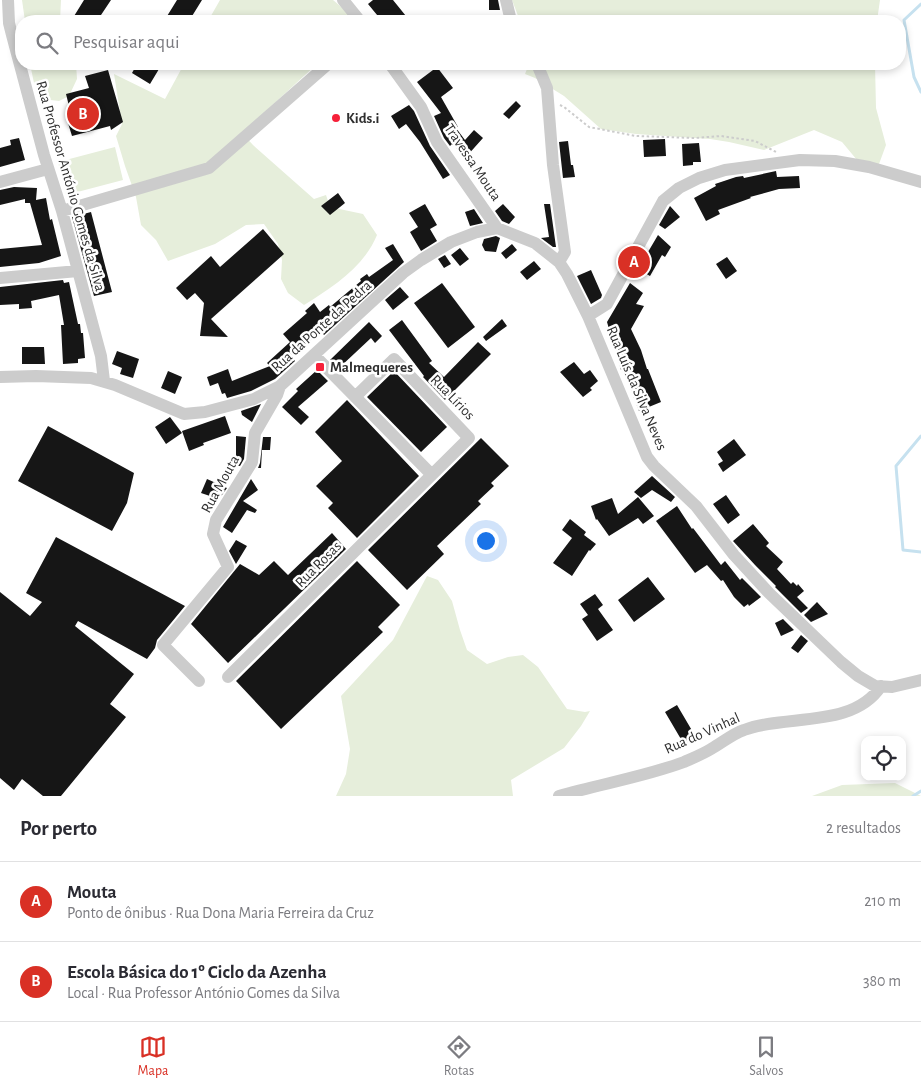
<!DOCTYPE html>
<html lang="pt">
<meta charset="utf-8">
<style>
:root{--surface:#fff;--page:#f2f2f3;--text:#2b2b33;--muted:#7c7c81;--line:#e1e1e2;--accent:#d93025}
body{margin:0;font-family:"Alegreya Sans",sans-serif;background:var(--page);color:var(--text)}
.controls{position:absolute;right:15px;bottom:15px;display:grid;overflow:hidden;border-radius:10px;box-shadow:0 2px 8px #0003}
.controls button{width:45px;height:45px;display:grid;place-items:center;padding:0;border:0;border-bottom:1px solid var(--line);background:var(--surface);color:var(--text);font:25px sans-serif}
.you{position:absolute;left:485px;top:540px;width:18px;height:18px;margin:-12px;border:4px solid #fff;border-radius:50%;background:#1a73e8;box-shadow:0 0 0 8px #1a73e833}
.badge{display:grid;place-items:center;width:32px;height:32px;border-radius:50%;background:var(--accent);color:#fff;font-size:16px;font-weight:700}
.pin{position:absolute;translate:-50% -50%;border:2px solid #fff;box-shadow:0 1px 5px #0006}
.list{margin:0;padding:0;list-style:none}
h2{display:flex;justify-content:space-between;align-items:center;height:65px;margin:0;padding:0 20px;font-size:21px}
h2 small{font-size:16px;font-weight:400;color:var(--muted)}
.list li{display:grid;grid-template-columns:32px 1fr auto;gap:15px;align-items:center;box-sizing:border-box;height:80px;padding:0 20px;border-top:1px solid var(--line)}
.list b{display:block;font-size:19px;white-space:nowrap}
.list p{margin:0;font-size:16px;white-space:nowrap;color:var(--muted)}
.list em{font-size:16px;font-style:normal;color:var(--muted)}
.icon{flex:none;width:28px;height:28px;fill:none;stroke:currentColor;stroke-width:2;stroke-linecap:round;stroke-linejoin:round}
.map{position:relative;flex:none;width:921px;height:796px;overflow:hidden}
.search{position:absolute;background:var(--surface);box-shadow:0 2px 8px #0003;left:15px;right:15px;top:15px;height:55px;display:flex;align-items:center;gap:12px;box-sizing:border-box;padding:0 18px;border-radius:20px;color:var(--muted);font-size:19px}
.sheet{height:225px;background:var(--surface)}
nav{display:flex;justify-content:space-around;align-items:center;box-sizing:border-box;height:70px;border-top:1px solid var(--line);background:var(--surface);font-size:14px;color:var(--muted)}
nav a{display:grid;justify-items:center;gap:2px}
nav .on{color:var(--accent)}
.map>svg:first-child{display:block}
</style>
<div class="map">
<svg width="921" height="796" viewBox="0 0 921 796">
<rect width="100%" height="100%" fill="#fff"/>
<!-- green -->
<path fill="#e6eedb" d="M22,0H61L60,21H25Z
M220,0H333L345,10L354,21H208Z
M512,0H880L877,21H520Z
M30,64H76L77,79L69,96L59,101L42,99L34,83Z
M184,64H317L242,133L253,145L314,199L326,195L330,207L363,214L377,235C364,267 333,287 304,305L288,293L281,279L282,260L278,244L264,224L246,225L215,244L168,261L156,240L141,225L136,197L125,166L116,136L122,124L114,74L165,99Z
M529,64H875L876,108L886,145L879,164L862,166L842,142L814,130L764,150L729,142L710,139L636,134L601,129L564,96L535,78L525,74Z
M115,147L123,180L66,195L58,162Z
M427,576L438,580L452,601L460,630L467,650L487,664L508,657L523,655L538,667L567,709L585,712L590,711L581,726L564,748L511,780L513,796H336L346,774L350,749L341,696L393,640Z
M895,783L921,796H812L842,785Z"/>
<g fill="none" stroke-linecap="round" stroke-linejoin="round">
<!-- stream -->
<path stroke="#c6e1ef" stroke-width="3" d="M921,4L904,20L914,77L921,92
M921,436L896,466L903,550L921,552
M913,796L921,791"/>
</g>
<!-- building -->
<path fill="#161616" d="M84,0H111L97,21H71Z
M177,0H202L189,21H164Z
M373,0H393L410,21H382L368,4Z
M489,0H498L500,10H489Z
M137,64H162L150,84L132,73Z
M437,67L453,88L441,97L458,127L456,128L465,140L474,130L483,138L466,157L452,144L450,146L444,138L434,116L441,113L417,82Z
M108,70L123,122L111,130L110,126L72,136L68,123L73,122L66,94L89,88L85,76Z
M516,101L521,106L509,119L503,114Z
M409,105L414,111L430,146L450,175L443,179L420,142L406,124L399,129L391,116Z
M19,138L25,160L0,167V148L11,145L10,140Z
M665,139L666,156L644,157L643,140Z
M568,141L571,165H573L575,177L563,178L559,142Z
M699,143L701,162H693V165L683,166L682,144Z
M776,171L777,177L799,176L800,188L779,189L750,197L751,198L718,210L720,214L706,221L694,198L716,186L715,184L736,177L743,176L744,178Z
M14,187L37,188L36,200L46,198L50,220L52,219L61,256L39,263L0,267V249L42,245L30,203H25V199L0,205V190Z
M338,193L345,203L330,215L321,206Z
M425,204L437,225L430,229L437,241L421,251L410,232L418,227L409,213Z
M503,204L515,217L509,224L502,221L495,211Z
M544,204H550L556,247H553L541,238L549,237Z
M670,206L680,217L665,229L659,225Z
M474,209L483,223L470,226L465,212Z
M91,212L112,292L94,296L72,217Z
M263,229L284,254L211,319L228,337L200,336L204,303L195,293L187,300L176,288L211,256L220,267Z
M658,235L671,247L665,257L662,255L650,276L638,269Z
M496,236L500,238L496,252L485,251L482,245L484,239Z
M393,244L404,262L324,335L321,331L292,357L295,361L275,379L251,391L227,398L225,393L222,394L218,383L210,386L207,377L228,369L232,381L270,366L267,363L290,342L283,334L307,313L305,311L314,303L320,312L329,305L330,307L361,281L360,279L367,274L369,277L393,260L385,248Z
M512,244L517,250L506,259L501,253Z
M460,248L469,259L460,266L451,255Z
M445,255L451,264L444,268L438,259Z
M727,257L737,271L726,279L716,264Z
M534,261L541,269L527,280L520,272Z
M591,270L602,295L601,298L591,304L577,276Z
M63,280L64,283L69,282L78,324H80L81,333H83L85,358L78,359V363L63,364L61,325H64L59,295L31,301L32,308L19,309V304L0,305V287Z
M442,283L475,327L448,348L414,303Z
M630,283L643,293L636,304L644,306L631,329L641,350L647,369H648L661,402L639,411L623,369L621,370L607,322Z
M400,287L409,297L393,310L385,300Z
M502,319L507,326L486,341L483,337Z
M402,320L432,361L429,363L444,377L478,342L491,354L445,400L423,377L424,376L389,330Z
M369,322L382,336L375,343L371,338L339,368L330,360Z
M22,347H44L45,364H22Z
M117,351L139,359L133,378L120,374L122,368L112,364Z
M574,362L584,374L590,370L598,381L590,388L592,390L583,397L560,372Z
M317,370L328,381L298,407L309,417L301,425L282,407L298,391L296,389Z
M168,371L182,377L175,394L161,388Z
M394,371L447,427L421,452L367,397Z
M347,400L419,476L357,538L328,508L333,503L316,486L342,461L315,432Z
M261,404L252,422L242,415L241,411Z
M225,416L231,433L203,443L204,445L189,451L182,431Z
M170,417L182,433L166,444L155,427Z
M48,426L134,473L127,503L112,531L18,481Z
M236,436L246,437L244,459L240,466L233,465L236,456Z
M263,437H271L270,450H262L261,468H258L260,463Z
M481,438L509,466L491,483L494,486L478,501L481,504L437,546L444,554L407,590L368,550Z
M734,439L746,455L723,472L718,464L723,461L717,452Z
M652,476L675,497L671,502L652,490L641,498L634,492Z
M207,479L227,488L219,499L201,493Z
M251,479L258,490L243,501L257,510L255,513L247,510L232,533L223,527Z
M726,495L740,515L728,524L713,504Z
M638,497L654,516L643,524L638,518L609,536L597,519L596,520L591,506L612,498L618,514Z
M677,506L692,529L693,528L721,565L725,561L740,580L742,578L761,597L749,606L748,604L744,607L734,597L723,580L721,581L707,565L695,573L656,521Z
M570,519L586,532L584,535L596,544L590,551L589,550L572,576L553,563L572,538L562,530Z
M753,524L769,543L766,546L783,562L777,569L791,584L793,582L797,586L798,584L804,591L797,597L808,608L801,613L775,587L776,586L755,565L733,541Z
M332,533L346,549L228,663L191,624L240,564L259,575L274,561L288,575Z
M56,537L185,606L157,640L155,648L147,659L78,621L75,626L134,674L110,704L126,717L61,796H43L22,779L14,790L0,778V592L30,616L42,602L26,593Z
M236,540L247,546L236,564L229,551Z
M357,561L400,605L378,627L383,632L281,729L236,681Z
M648,577L665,599L634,622L618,600Z
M595,594L603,605L598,609L613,630L597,641L582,619L588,615L580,604Z
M817,602L828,614L811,622L804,615Z
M783,619L794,630L781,636L775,623Z
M801,635L808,641L798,653L791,648Z
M677,705L697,739L685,746L665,712Z"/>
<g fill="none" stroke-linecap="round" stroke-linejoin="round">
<!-- path -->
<path stroke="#ccc" stroke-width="2" stroke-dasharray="2.5 2.5" stroke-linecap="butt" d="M560,105L564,107L589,127L636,136L695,138L721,136L755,141L776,152"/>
<!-- minor -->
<path stroke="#ccc" stroke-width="12" d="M8,0L9,23L12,35L44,155L62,211L101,356L104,381
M343,0L360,21
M506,0L511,21
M390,64L421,107L437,142L497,228
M537,64L547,88L553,165L565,252L559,262
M0,182L48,169
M62,211L209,168L328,64
M0,278L78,271
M588,316L607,304L663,201L679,188L699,178L725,170L800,160L835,161L869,167L921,182
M314,355L431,474
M0,377L36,376L91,378L115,385L184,414L205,412L254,399L280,386L403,273L421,260L451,242L477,232L497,228L535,243L559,262L567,274L588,316L647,457L654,466L696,506L734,555L769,593L841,662L858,676L875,686L892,687L921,680
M228,677L469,438L394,359L355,397
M199,681L163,645L228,567L213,534L216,520L252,462L255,433L277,395L280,386
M559,796C600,784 644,777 684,762C693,758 703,754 711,749C722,743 732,734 744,730C786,714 853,729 881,686"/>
</g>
<!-- markers -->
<g fill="#f62039" stroke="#fff" stroke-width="2">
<circle cx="336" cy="118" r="5"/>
<rect x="315" y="362" width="10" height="10" rx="2.5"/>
</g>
<g text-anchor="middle" stroke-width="5" stroke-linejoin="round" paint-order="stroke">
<!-- poi labels -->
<g font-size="15" font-weight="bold" fill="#2f2f2f" stroke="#fff" text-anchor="start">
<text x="346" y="123">Kids.i</text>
<text x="330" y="372">Malmequeres</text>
</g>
<!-- street labels -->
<g font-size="15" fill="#2f2f2f" stroke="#fff">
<text transform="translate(473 162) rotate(56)" y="5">Travessa Mouta</text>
<text transform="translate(71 186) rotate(74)" y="5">Rua Professor António Gomes da Silva</text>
<text transform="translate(321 326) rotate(-42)" y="5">Rua da Ponte da Pedra</text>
<text transform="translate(637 388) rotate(67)" y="5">Rua Luís da Silva Neves</text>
<text transform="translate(453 397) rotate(46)" y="5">Rua Lírios</text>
<text transform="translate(220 484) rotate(-61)" y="5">Rua Mouta</text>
<text transform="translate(318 564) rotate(-45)" y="5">Rua Rosas</text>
<text transform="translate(702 733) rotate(-24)" y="5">Rua do Vinhal</text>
</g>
</g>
</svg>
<div class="controls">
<button><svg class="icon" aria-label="locate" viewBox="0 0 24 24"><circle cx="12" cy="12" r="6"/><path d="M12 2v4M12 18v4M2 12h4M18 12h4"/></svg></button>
</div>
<div class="you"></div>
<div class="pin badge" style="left:634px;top:262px">A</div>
<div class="pin badge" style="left:83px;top:114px">B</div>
<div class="search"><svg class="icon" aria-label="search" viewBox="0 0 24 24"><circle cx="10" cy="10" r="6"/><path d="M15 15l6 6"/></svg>Pesquisar aqui</div>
</div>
<section class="sheet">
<h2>Por perto<small>2 resultados</small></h2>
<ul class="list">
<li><span class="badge">A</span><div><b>Mouta</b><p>Ponto de ônibus · Rua Dona Maria Ferreira da Cruz</p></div><em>210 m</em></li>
<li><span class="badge">B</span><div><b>Escola Básica do 1º Ciclo da Azenha</b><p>Local · Rua Professor António Gomes da Silva</p></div><em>380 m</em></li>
</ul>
</section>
<nav>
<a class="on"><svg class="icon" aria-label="map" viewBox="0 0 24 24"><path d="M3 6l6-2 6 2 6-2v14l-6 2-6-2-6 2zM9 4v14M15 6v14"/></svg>Mapa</a>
<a><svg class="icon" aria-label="directions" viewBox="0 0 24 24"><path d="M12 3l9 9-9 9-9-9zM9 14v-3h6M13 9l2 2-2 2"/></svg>Rotas</a>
<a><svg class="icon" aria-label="saved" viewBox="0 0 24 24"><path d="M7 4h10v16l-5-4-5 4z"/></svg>Salvos</a>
</nav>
